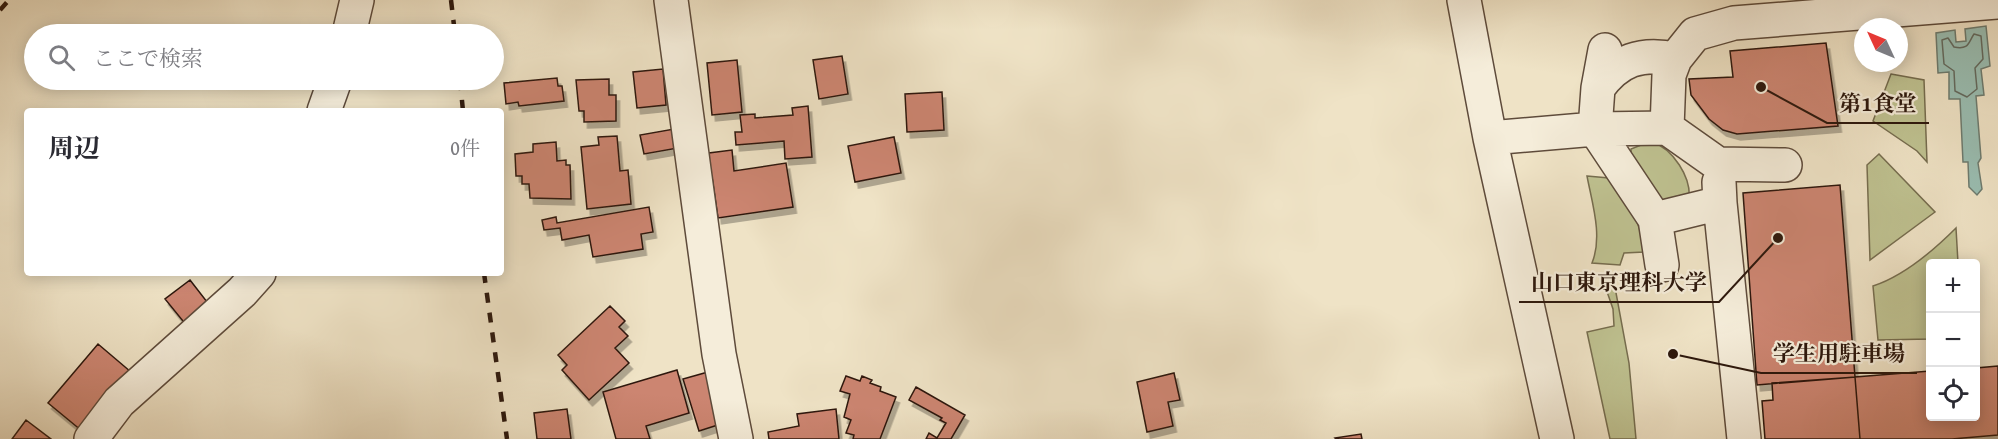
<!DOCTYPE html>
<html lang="ja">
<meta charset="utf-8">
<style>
:root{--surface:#fff;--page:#f2f2f3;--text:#2b2b33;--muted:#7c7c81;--line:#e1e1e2}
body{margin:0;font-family:"Gentium Book Plus","Noto Serif JP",serif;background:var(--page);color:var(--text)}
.controls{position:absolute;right:18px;bottom:18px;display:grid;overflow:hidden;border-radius:6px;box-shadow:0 3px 15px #0003}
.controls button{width:54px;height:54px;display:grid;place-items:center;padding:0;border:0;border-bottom:2px solid var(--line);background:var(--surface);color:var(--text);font:30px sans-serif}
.compass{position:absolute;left:1854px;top:18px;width:54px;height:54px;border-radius:50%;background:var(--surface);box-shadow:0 3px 15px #0003;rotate:314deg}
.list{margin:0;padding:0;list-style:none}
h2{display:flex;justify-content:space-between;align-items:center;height:78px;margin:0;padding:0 24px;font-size:26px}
h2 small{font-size:20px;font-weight:400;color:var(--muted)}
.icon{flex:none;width:33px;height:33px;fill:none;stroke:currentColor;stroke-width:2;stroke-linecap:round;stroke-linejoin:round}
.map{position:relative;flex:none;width:1998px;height:439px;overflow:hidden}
.search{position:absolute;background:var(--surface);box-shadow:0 3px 15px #0003;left:24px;top:24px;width:480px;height:66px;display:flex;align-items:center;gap:15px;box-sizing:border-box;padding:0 21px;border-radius:33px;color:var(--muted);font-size:22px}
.panel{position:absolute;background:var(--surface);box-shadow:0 3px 15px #0003;left:24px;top:108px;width:480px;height:168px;border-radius:6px}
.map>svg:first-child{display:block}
</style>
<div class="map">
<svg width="1998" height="439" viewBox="0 0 1998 439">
<defs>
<filter id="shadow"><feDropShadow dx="3.5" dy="6" stdDeviation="0" flood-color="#0004"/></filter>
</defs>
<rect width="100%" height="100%" fill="#efe3c6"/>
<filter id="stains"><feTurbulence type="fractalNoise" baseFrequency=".00333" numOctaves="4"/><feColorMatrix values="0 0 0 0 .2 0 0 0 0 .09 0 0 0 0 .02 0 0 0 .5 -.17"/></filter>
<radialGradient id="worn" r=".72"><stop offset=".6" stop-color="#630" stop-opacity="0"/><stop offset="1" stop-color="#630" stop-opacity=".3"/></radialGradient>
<!-- green -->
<path fill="#bfc291" stroke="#766d4f" stroke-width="1.5" d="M1891,74L1924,80L1927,162L1917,151L1873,121Z
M1651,141C1673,149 1692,177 1689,201H1658L1631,157V149Z
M1879,154L1935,212L1870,260L1867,165Z
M1587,176L1609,178C1627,202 1642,221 1644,252L1624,253L1620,265L1592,263C1603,236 1592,203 1587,176Z
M1956,228L1958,263L1930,264V339L1878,340L1873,286C1904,276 1933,251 1956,228Z
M1614,282L1629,363L1636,439H1610L1587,332L1614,326L1613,309L1604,283Z"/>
<!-- water -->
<path fill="#9abeb2" stroke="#6e7c70" stroke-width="1.5" d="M1986,26L1990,66L1981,69L1984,95L1976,96L1981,158L1978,163L1982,189L1977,195L1969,187L1968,162H1963L1960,99H1949V72L1938,73L1936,33L1955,30L1956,42L1966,41L1965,29Z"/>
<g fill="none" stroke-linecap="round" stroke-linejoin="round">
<!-- shore -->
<path stroke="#646b60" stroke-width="1.5" d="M1974,34L1981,36L1983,59L1975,68L1977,89L1967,97L1955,91L1954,71L1944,64L1942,40L1948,38L1954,47C1969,50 1968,43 1974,34Z"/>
</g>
<!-- building -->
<path fill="#cc8571" stroke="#2d180d" stroke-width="1.5" filter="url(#shadow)" d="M1826,43L1838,126L1737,134L1723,130L1709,119L1691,95L1689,79L1733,77L1730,51Z
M842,56L848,94L819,99L813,60Z
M737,60L742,112L712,115L707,63Z
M663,69L666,105L637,108L633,72Z
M557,78L558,86H562L564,101L519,106L518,102L506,104L504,83Z
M609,79V95H616V121L584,122V111H579L576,80Z
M942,92L944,130L907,132L905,94Z
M808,106L812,157L785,159L784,141L736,145L735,132H742L740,115L755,114V118L793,115L792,108Z
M674,129L678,148L644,154L640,135Z
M617,136L620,171L628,170L631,204L587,209L581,147L599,145L598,137Z
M894,137L901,173L855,182L848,146Z
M556,142L557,161L566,160V165H570L571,199L530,198L529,184H522V176H516L515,154L533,152V144Z
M732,150L734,171L786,163L793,207L718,218L712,177H705L701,154Z
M1840,185L1855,377L1757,385L1743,193Z
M649,207L653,232L641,234L643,249L593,257L589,235L562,240L560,228L544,230L542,220L556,217L557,223Z
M190,280L211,307L187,326L165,299Z
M610,306L625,321L619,327L628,336L615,348L629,363L589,400L562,370L567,365L558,355Z
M98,344L131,372L82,431L48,403Z
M1998,366V435L1952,439H1860L1855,377L1930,371V416H1976V368Z
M677,370L689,413L646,426L650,439H616L603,392Z
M708,372L724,423L699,431L683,379Z
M1174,373L1180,400L1168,402L1173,426L1147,432L1137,382Z
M846,376L860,381L862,376L872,380L870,383L881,387L880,391L896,397L880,439H853L854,435L846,433L851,420L844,417L850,394L840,391Z
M1855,377L1860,439H1765L1762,401L1773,400L1772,383Z
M916,387L965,415L951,439H926L929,433L937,438L946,423L940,420L942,418L909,400Z
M567,409L571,439H537L534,413Z
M836,409L839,439H769L768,432L799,426L797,414Z
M26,420L51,439H12Z
M1361,434L1362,439H1336L1335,438Z"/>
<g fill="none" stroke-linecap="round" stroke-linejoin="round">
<defs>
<path id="minor" d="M671,0L719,354L736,439
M1464,0L1490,138L1557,439
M349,34L357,0
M1605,50L1598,88L1595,129L1655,219L1662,265
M1598,88C1618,60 1641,52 1675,59
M324,111L335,80
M1667,128L1669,75L1675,59L1695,34L1734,23L1998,2
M1490,138L1595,129L1667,128L1718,164L1785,165
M1720,203L1744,439
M1655,219L1720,203L1719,182
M91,439L119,402L242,292L259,273"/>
</defs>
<!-- minor casing -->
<use href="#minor" stroke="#5e4b3b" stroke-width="36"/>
<!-- minor -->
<use href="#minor" stroke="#f5edda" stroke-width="33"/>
<!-- rail -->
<path stroke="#2d180d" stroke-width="4.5" stroke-dasharray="10 10" stroke-linecap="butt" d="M451,0L455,34
M0,10L9,0
M460,80L463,111
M484,273L507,439"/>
</g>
<!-- callouts -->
<path fill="none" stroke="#2d180d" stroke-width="2" d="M1761 87L1827 123H1929M1778 238L1719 302H1519M1673 354L1761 373H1917"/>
<g fill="#2d180d" stroke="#f5edda" stroke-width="2">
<circle cx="1761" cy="87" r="6"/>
<circle cx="1778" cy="238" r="6"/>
<circle cx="1673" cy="354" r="6"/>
</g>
<g font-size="22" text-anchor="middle" font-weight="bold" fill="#2d180d" stroke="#f5edda" stroke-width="4.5" stroke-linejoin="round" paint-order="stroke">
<text x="1878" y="111">第1食堂</text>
<text x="1619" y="290">山口東京理科大学</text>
<text x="1839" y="361">学生用駐車場</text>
</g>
<rect width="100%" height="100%" filter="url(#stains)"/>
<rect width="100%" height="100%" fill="url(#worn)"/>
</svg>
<div class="controls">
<button>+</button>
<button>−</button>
<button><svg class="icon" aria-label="locate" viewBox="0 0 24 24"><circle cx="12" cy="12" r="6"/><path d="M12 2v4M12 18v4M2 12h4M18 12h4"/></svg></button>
</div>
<svg class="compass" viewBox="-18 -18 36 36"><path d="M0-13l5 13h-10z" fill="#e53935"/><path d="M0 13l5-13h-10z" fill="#7c7c81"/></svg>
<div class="search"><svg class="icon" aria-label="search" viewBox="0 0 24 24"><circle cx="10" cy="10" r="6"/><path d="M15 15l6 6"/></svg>ここで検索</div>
<section class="panel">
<h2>周辺<small>0件</small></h2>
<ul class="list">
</ul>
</section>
</div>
